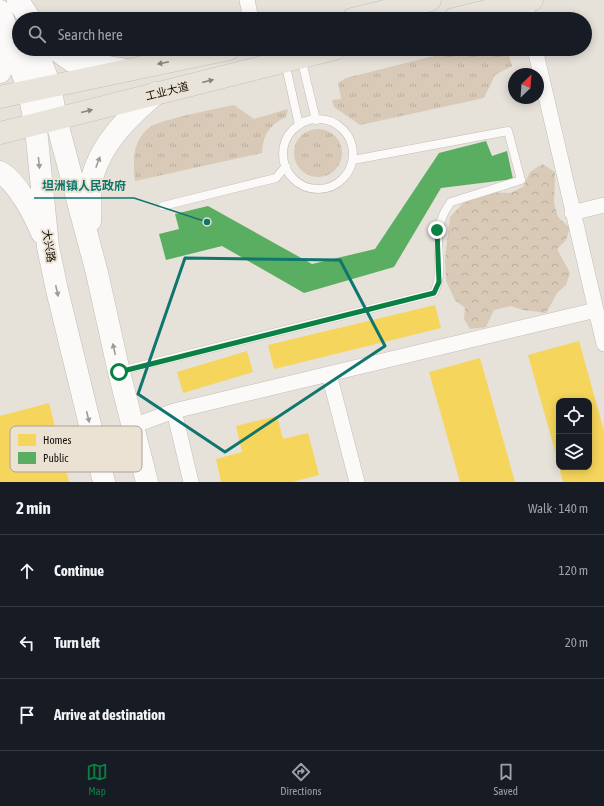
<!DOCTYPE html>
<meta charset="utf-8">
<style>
:root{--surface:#171b24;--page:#242831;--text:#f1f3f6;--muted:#9ea1a6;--line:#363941;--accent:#0b8043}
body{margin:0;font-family:"Asap Condensed","Noto Sans SC",sans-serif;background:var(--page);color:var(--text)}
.controls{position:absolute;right:12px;bottom:12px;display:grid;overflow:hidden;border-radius:8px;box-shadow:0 2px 10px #0003}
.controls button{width:36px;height:36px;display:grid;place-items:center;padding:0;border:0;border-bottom:1px solid var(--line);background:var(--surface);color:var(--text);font:20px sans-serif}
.compass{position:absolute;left:508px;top:68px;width:36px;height:36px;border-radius:50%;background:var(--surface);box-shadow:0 2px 10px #0003;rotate:25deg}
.stop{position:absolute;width:12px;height:12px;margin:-9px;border:3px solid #0b8043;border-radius:50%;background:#fff}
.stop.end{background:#0b8043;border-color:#fff;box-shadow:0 1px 4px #0008}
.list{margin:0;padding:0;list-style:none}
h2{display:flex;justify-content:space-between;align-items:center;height:52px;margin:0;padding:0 16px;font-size:17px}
h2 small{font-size:13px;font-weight:400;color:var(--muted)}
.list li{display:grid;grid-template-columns:26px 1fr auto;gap:12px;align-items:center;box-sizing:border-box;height:72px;padding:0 16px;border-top:1px solid var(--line)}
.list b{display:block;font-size:15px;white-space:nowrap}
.list em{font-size:13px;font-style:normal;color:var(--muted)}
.icon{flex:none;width:22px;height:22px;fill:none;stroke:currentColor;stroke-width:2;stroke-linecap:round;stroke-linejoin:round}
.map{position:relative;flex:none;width:604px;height:482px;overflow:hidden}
.search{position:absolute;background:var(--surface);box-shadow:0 2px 10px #0003;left:12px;right:12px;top:12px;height:44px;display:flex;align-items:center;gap:10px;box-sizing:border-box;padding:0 14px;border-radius:22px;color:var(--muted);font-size:15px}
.sheet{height:268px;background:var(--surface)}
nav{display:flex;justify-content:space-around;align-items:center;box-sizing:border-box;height:56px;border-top:1px solid var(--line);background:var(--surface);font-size:11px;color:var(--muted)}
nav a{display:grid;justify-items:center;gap:2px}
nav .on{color:var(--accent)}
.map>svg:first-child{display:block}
</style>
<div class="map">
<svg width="604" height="482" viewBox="0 0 604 482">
<defs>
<pattern id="grass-tufts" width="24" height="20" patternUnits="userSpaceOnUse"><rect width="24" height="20" fill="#d8cab7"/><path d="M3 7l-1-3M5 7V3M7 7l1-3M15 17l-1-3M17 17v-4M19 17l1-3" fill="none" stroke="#b8ac9c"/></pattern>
<pattern id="forest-crowns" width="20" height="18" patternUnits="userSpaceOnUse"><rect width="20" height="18" fill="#d8cab7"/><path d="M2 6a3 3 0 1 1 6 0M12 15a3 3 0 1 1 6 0" fill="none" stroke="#b8ac9c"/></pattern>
</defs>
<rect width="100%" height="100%" fill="#e6e1d9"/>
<!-- grass -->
<path fill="url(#grass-tufts)" d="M455,49H507L512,66L495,75L484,98L360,125L334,107L332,100L341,99L338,83L346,78L454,51Z
M234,105L254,119L288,109L286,117C269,125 263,135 262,153L135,181C133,162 132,140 150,127C159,120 219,108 234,105Z
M294 153a24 24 0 1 1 48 0a24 24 0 1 1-48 0Z"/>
<!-- forest -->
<path fill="url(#forest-crowns)" d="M542,164L555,172L554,203L558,217L570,228L566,240L557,249L570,273L566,285L557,293L546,313L523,310L511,306L494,310L486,327L470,329L464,319L465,308L455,300L446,281L445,259L450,217L468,198L487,192L510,193L523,187L530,172Z"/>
<!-- homes -->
<path fill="#f6d55c" d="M435,305L441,328L274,369L268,345Z
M579,341L604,431V482H563L559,467H589V401H559V465L528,355Z
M247,351L253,372L183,393L177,372Z
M480,358L515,482H460L429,372Z
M49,403L69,482H0V416Z
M277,416L283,439L308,433L319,475L292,482H221L216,459L242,452L236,426Z"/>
<!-- public -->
<path fill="#5aae61" d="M486,141L492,156L507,151L513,179L441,188L394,267L304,293L222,246L166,260L159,234L179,229L175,214L208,206L312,264L375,249L439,153Z"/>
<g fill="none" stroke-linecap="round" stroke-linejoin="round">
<defs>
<path id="lane" d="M301,58L316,120
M285,62L299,125
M283 154a35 35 0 1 1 70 0a35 35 0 1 1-70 0Z
M163,206L276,178L286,166
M120,371L434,293C449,261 425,236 451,202L521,180L508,131L353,160"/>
<path id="street" d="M247,0L251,19
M524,0L528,19
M535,49L604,344
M572,213L604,205
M329,374L357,482
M174,411L191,482
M133,426L174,411L596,310"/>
<path id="secondary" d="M18,1L30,19
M0,11L29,91L36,129L48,247L57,290L104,482
M36,49L50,86L56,119L97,273L119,372L147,482
M55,49L72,61L127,70
M0,72C7,62 2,44 2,32
M0,172C18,183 34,214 42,233
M90,221C91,207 89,191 92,178C102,141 129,117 156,93"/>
<path id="primary" d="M353,19L430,0
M454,19L532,0
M0,97L229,49
M0,133L334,49"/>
</defs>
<!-- lane casing -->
<use href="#lane" stroke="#c2bdb8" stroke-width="9"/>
<!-- street casing -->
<use href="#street" stroke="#c2bdb8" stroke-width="16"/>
<!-- secondary casing -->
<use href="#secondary" stroke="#c2bdb8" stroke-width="23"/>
<!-- primary casing -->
<use href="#primary" stroke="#c2c0bc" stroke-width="23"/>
<!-- lane -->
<use href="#lane" stroke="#fbfaf9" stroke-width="8"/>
<!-- street -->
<use href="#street" stroke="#fbfaf9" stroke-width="15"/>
<!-- secondary -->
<use href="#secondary" stroke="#fbfaf9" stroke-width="22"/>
<!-- primary -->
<use href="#primary" stroke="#e9e4db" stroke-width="22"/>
</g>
<!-- one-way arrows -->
<defs><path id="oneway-solid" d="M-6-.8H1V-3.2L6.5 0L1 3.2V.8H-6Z"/></defs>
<g fill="#88847d">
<use href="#oneway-solid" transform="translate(163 63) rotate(168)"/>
<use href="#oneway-solid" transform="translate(208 81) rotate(-14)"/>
<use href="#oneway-solid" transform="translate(87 111) rotate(-14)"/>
</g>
<g fill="#9e9c99">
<use href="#oneway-solid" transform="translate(98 162) rotate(-69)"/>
<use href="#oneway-solid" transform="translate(39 163) rotate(84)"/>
<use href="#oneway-solid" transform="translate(57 291) rotate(77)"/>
<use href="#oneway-solid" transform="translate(114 349) rotate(-103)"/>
<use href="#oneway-solid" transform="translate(88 417) rotate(76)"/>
</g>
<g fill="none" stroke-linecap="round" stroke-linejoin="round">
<!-- route -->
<path stroke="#0b8043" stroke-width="5" d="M119,372L434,293L439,282L437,230"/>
</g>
<!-- marked area -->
<path fill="none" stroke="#0f766e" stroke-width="3" stroke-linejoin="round" d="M185,258L340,260L385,346L225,452L138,394Z"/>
<g text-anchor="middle" stroke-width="4" stroke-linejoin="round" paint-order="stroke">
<!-- street labels -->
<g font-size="11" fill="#120f0a" stroke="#ece2d3">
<text transform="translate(167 91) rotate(-14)" y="4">工业大道</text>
<text transform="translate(49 246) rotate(81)" y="4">大兴路</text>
</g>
</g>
<!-- legend -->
<rect x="10" y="426" width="132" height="46" rx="6" fill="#ece2d3" stroke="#aba397" stroke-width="1"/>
<rect x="18" y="434" width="18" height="12" fill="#f6d55c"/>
<rect x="18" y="452" width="18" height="12" fill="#5aae61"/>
<g font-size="11" fill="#120f0a">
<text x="43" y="444">Homes</text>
<text x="43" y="462">Public</text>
</g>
<!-- callouts -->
<path fill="none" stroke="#0f766e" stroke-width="1.5" d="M207 222L134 198H34"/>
<circle fill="#0f766e" stroke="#ece2d3" stroke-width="1.5" cx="207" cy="222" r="4"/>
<g font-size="12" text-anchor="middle" font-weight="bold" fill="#0f766e" stroke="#ece2d3" stroke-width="4" stroke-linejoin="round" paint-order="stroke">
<text x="84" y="190">坦洲镇人民政府</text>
</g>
</svg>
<div class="controls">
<button><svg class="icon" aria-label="locate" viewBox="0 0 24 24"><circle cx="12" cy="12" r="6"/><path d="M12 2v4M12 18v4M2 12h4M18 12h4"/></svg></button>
<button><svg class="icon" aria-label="layers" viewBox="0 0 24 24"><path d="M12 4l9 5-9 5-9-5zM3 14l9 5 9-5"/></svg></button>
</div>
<svg class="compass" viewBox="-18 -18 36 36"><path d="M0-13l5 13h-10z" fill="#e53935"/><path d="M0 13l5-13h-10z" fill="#9ea1a6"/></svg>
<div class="stop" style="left:119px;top:372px"></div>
<div class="stop end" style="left:437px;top:230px"></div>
<div class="search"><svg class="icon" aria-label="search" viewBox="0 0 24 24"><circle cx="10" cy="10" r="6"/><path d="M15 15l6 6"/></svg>Search here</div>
</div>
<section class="sheet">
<h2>2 min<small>Walk · 140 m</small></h2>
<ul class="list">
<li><svg class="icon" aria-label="ahead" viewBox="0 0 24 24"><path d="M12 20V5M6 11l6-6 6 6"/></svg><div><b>Continue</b></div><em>120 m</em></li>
<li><svg class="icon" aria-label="left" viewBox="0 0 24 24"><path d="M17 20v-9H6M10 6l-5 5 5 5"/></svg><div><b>Turn left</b></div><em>20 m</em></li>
<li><svg class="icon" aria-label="arrive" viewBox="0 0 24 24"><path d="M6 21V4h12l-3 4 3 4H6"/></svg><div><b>Arrive at destination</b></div></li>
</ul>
</section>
<nav>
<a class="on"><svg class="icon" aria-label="map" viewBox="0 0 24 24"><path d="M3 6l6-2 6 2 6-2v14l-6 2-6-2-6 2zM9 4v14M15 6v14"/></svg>Map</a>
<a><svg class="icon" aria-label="directions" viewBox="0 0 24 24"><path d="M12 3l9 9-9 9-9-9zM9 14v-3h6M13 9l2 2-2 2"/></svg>Directions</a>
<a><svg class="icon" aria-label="saved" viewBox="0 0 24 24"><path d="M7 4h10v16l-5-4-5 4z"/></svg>Saved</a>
</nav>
